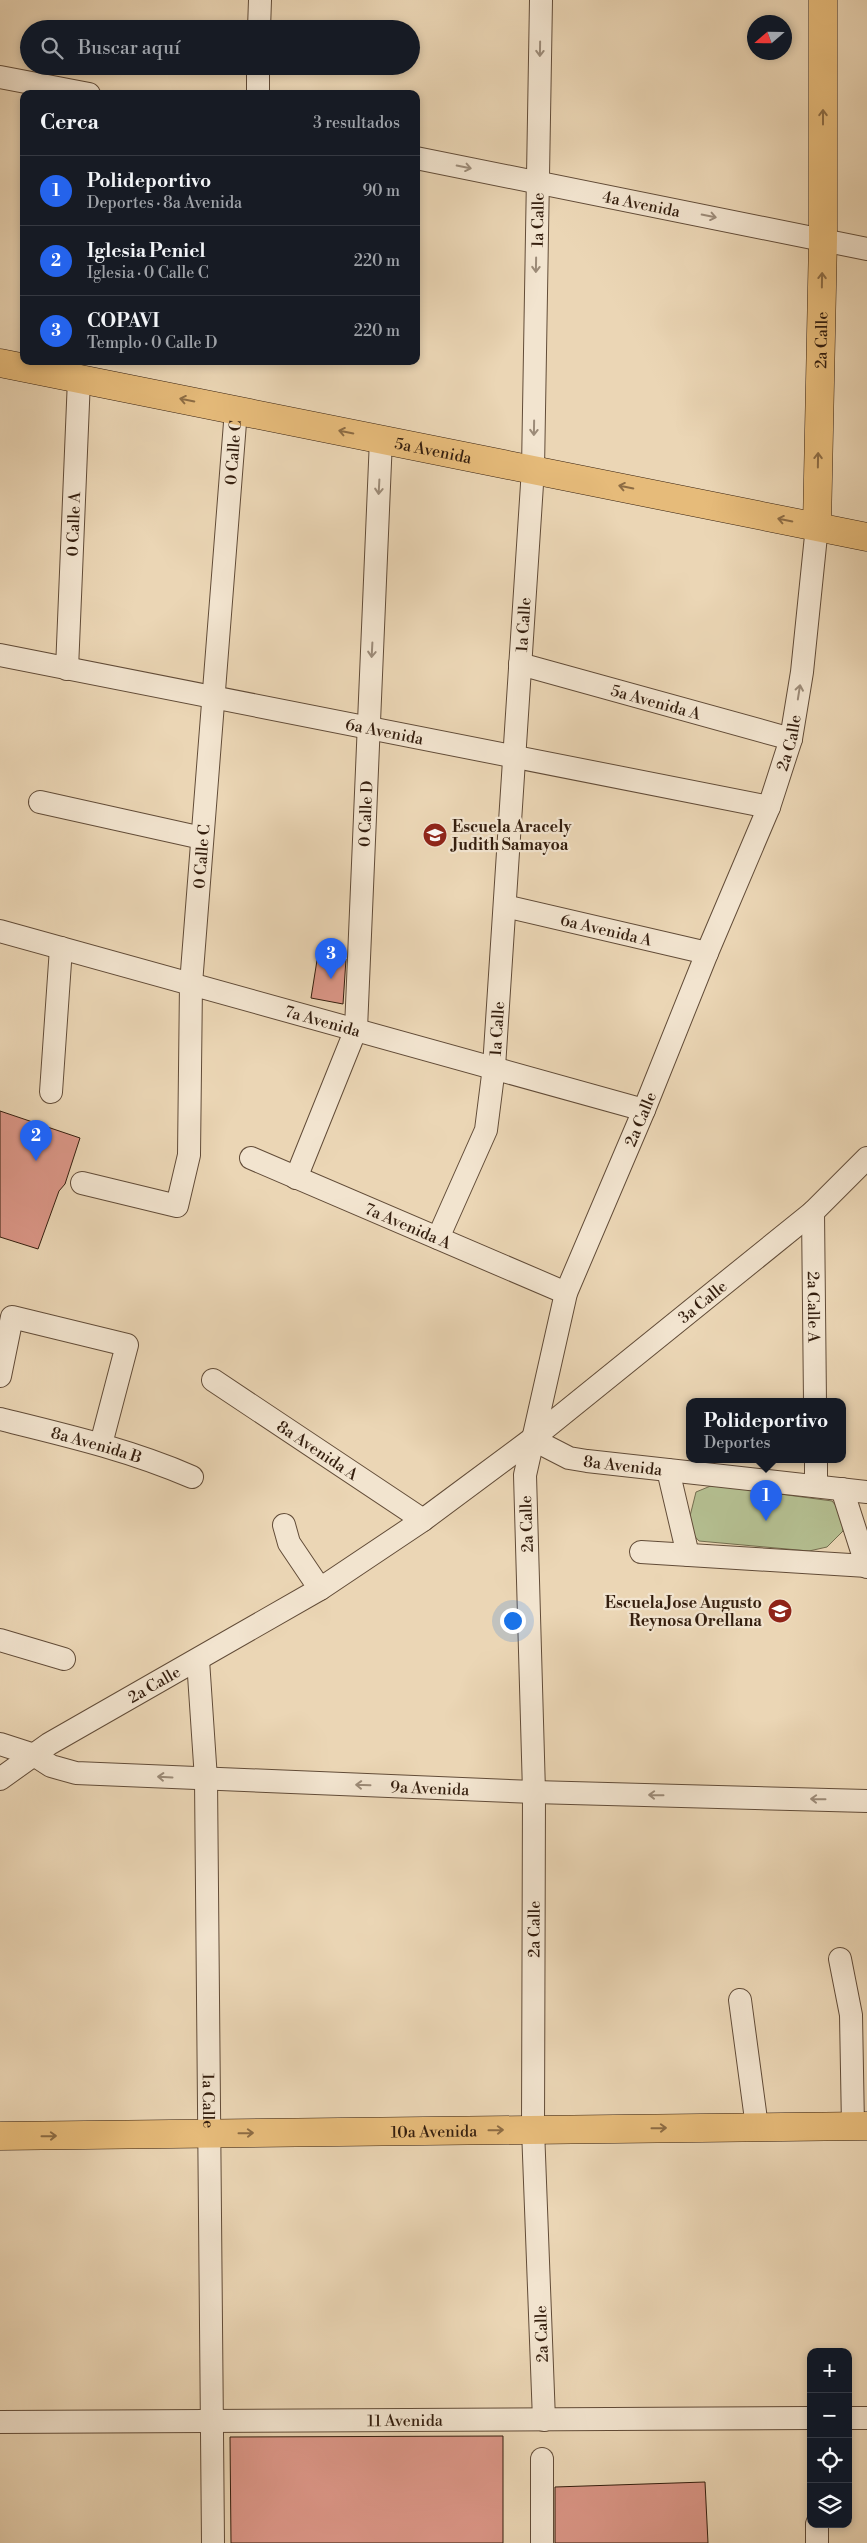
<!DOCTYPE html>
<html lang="es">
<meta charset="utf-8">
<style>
:root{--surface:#171b24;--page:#20242c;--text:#f1f3f6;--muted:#9ea1a6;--line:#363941;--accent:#2563eb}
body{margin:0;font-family:"Libre Bodoni",serif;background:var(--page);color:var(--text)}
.controls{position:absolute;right:15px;bottom:15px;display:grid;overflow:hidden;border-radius:10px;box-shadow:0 2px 8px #0003}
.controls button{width:45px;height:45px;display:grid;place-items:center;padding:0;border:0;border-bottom:1px solid var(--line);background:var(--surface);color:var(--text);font:25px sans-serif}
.compass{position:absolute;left:747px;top:15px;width:45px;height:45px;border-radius:50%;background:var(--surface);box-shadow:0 2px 8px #0003;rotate:250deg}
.you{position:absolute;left:512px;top:1620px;width:18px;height:18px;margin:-12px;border:4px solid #fff;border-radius:50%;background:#1a73e8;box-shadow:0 0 0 8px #1a73e833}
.badge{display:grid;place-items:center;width:32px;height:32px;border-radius:50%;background:var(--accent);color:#fff;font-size:16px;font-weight:700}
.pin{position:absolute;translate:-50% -41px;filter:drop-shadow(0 1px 2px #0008)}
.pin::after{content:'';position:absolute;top:26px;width:18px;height:15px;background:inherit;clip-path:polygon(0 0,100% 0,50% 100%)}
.popup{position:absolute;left:686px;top:1398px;width:160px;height:65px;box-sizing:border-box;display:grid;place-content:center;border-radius:10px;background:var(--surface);filter:drop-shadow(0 1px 4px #0005);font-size:16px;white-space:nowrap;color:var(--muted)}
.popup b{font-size:19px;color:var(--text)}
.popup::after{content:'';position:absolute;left:50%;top:100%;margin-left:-10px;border:10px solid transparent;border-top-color:var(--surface)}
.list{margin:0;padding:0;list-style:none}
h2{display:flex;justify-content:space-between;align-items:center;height:65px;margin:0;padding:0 20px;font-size:21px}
h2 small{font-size:16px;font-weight:400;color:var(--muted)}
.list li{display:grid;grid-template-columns:32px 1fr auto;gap:15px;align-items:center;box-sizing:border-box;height:70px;padding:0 20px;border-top:1px solid var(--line)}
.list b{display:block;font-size:19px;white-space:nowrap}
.list p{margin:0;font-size:16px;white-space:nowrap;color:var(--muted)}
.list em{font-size:16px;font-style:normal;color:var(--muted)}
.icon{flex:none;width:28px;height:28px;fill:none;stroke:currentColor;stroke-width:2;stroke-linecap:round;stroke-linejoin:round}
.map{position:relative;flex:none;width:867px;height:2543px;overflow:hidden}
.search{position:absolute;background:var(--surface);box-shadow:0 2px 8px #0003;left:20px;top:20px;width:400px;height:55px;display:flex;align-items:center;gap:12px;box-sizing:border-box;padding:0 18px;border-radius:28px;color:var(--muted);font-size:19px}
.panel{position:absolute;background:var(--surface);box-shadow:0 2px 8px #0003;left:20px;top:90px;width:400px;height:275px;border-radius:10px}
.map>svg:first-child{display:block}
</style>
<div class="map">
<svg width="867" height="2543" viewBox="0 0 867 2543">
<rect width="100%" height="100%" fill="#ebd6b5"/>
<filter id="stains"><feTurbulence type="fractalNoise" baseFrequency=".004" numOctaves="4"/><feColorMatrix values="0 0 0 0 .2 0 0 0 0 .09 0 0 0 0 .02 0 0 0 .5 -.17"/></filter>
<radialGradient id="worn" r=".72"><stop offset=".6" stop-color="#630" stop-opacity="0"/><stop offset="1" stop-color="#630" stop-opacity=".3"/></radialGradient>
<!-- green -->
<path fill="#b4be90" stroke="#746e4f" d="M713,1485L832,1501L843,1514V1531L827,1547L809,1551L699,1541L687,1528L696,1492Z"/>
<!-- building -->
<path fill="#db9687" stroke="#341e0e" d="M318,954L346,959L343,1004L311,998Z
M0,1111L80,1138L65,1184L59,1191L38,1249L0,1237Z
M503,2436V2543H231L230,2437Z
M705,2482L708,2543H555V2487Z"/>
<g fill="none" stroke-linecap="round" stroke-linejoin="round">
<defs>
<g id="minor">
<path d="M259,29L260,0"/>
<path d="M0,77L89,94"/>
<path d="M258,94V66"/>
<path id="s1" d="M416,158L867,249"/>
<path id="s2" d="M0,655L769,807"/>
<path id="s3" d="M520,664L791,739"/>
<path id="s4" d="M67,669L79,379"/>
<path d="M40,802L202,838"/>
<path id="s5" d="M505,906L707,953"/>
<path id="s6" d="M0,931L644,1110"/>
<path d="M51,1092L61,948"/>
<path id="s7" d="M251,1158L566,1293"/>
<path id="s8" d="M296,1178L356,1029L381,439"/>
<path id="s9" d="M82,1183L177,1206L189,1155L191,984L236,410"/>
<path id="s10" d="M813,1212L815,1402"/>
<path id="s11" d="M438,1238L486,1130L494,1067L533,469L541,0"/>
<path d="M0,1376L12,1317L127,1345L101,1444"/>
<path id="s12" d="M213,1380L423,1520"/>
<path id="s13" d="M0,1419C65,1435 130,1450 192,1477"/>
<path id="s14" d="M532,1439L569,1458L587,1461L867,1492"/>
<path d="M816,1460V1486"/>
<path d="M668,1470L688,1555"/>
<path d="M842,1489L867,1567"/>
<path d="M284,1525L289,1543L320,1589"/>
<path d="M641,1552L867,1566"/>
<path d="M0,1640L64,1659"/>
<path id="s15" d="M198,1660L206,1779L213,2543"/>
<path id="s16" d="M0,1744L34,1755L51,1766L76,1773L534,1792L867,1801"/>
<path id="s17" d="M0,1779L49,1744L320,1589L423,1520L532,1439L813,1212L867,1158"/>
<path d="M840,1959L851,2015L853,2126"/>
<path d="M740,2000L757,2127"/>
<path d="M848,2418H867"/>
<path id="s18" d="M544,2420L533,2129L534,1792L525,1475L566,1293L644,1110L707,953L769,807L791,739L802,672L817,526"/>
<path id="s19" d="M0,2422L811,2418"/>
<path d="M817,2524V2543"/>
<path d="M542,2543V2459"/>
</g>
<g id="major">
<path id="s20" d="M0,363L867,537"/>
<path id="s21" d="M817,526L823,239V0"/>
<path id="s22" d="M0,2136L867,2126"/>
</g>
</defs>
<!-- minor casing -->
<use href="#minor" stroke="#624c38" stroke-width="24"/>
<!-- major casing -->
<use href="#major" stroke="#341e0e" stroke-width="29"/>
<!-- minor -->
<use href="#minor" stroke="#f2e4cf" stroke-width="22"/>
<!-- major -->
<use href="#major" stroke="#e6bb7a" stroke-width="28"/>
</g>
<!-- one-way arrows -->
<defs><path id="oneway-shaft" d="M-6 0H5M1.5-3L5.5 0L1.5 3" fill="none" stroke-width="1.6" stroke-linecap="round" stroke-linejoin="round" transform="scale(1.25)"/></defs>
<g stroke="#9c8b78">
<use href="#oneway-shaft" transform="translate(540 49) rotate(91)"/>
<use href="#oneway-shaft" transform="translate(464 167) rotate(11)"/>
<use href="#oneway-shaft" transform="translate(709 216) rotate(11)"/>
<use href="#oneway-shaft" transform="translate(536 265) rotate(91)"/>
<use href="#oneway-shaft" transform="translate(534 428) rotate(91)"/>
<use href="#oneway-shaft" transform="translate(379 487) rotate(93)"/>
<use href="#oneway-shaft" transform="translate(372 650) rotate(93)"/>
<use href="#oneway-shaft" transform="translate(799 692) rotate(-81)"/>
<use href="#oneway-shaft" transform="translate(165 1777) rotate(-177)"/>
<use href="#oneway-shaft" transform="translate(363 1785) rotate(-178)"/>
<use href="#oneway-shaft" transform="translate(656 1795) rotate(-179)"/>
<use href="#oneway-shaft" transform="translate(818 1799) rotate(-179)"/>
</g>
<g stroke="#8d6c44">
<use href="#oneway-shaft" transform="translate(823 117) rotate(-90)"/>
<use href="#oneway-shaft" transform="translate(822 280) rotate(-89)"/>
<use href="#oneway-shaft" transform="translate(187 400) rotate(-169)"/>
<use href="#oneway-shaft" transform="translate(346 432) rotate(-169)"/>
<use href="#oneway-shaft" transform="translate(818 460) rotate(-89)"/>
<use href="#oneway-shaft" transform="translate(626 487) rotate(-169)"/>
<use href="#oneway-shaft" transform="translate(785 520) rotate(-169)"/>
<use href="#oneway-shaft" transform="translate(659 2128) rotate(-1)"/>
<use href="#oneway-shaft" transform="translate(496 2130) rotate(-1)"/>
<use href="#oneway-shaft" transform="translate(246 2133) rotate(-1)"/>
<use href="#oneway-shaft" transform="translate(49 2136) rotate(-1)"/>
</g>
<!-- icons -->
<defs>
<symbol id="school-disc" viewBox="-11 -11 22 22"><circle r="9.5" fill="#8f2418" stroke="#f2e4cf"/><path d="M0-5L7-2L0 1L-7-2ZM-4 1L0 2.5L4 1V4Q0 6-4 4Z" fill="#fff"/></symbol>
</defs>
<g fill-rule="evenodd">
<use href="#school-disc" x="421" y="821" width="28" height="28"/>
<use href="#school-disc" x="766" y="1597" width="28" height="28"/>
</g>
<g text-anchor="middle" stroke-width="4.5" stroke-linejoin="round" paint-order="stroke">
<!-- street labels -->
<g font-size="16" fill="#341e0e" stroke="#f2e4cf">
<text dy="6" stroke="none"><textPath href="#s1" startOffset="230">4a Avenida</textPath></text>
<text dy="6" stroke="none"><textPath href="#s11" startOffset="1030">1a Calle</textPath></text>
<text dy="6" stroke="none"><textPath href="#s21" startOffset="186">2a Calle</textPath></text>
<text dy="6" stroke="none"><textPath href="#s20" startOffset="442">5a Avenida</textPath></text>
<text dy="6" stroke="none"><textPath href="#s9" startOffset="854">0 Calle C</textPath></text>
<text dy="6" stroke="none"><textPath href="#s4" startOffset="145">0 Calle A</textPath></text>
<text dy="6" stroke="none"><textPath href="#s11" startOffset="625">1a Calle</textPath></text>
<text dy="6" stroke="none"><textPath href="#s3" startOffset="141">5a Avenida A</textPath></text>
<text dy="6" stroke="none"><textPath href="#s2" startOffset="392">6a Avenida</textPath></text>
<text dy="6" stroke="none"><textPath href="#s18" startOffset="1726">2a Calle</textPath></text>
<text dy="6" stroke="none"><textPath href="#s8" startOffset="376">0 Calle D</textPath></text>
<text dy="6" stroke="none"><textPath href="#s9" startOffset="449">0 Calle C</textPath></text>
<text dy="6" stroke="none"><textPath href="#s5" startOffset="104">6a Avenida A</textPath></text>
<text dy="6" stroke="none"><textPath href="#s6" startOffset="335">7a Avenida</textPath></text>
<text dy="6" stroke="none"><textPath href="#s11" startOffset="220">1a Calle</textPath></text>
<text dy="6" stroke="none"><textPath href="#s18" startOffset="1321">2a Calle</textPath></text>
<text dy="6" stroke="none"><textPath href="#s7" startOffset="171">7a Avenida A</textPath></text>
<text dy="6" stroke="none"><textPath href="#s17" startOffset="851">3a Calle</textPath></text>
<text dy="6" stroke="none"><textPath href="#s10" startOffset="95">2a Calle A</textPath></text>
<text dy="6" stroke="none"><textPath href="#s13" startOffset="100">8a Avenida B</textPath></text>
<text dy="6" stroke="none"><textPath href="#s12" startOffset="126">8a Avenida A</textPath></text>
<text dy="6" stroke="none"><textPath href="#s14" startOffset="96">8a Avenida</textPath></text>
<text transform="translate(526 1524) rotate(-92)" y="6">2a Calle</text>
<text dy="6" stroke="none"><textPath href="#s17" startOffset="181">2a Calle</textPath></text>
<text dy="6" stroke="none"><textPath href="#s16" startOffset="436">9a Avenida</textPath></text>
<text dy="6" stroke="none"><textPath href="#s18" startOffset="491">2a Calle</textPath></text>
<text dy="6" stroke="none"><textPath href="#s15" startOffset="441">1a Calle</textPath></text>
<text dy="6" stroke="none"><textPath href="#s22" startOffset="434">10a Avenida</textPath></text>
<text transform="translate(541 2334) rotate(-92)" y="6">2a Calle</text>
<text dy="6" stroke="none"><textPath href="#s19" startOffset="405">11 Avenida</textPath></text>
</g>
<!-- poi labels -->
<g font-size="16" font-weight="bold" fill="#341e0e" stroke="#f2e4cf" text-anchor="start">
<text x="452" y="832">Escuela Aracely<tspan x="452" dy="18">Judith Samayoa</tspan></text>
<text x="762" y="1608" text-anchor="end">Escuela Jose Augusto<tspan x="762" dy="18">Reynosa Orellana</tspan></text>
</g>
</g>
<rect width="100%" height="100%" filter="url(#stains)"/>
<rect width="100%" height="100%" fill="url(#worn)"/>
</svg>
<div class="controls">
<button>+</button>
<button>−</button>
<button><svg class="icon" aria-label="locate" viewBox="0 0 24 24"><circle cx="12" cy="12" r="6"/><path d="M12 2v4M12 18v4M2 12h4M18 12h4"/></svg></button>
<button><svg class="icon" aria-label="layers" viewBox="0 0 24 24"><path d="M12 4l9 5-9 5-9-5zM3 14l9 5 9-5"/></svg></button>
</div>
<svg class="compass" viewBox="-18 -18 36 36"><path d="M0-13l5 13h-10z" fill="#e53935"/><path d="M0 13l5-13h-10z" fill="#9ea1a6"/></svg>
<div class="you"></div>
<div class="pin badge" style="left:766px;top:1521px">1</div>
<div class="popup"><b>Polideportivo</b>Deportes</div>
<div class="pin badge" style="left:36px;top:1161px">2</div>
<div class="pin badge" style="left:331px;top:979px">3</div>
<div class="search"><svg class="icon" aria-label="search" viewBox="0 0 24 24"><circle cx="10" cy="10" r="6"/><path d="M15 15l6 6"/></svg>Buscar aquí</div>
<section class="panel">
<h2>Cerca<small>3 resultados</small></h2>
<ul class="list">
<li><span class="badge">1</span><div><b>Polideportivo</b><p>Deportes · 8a Avenida</p></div><em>90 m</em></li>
<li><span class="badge">2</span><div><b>Iglesia Peniel</b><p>Iglesia · 0 Calle C</p></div><em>220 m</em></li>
<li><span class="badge">3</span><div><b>COPAVI</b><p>Templo · 0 Calle D</p></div><em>220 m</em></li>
</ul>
</section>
</div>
